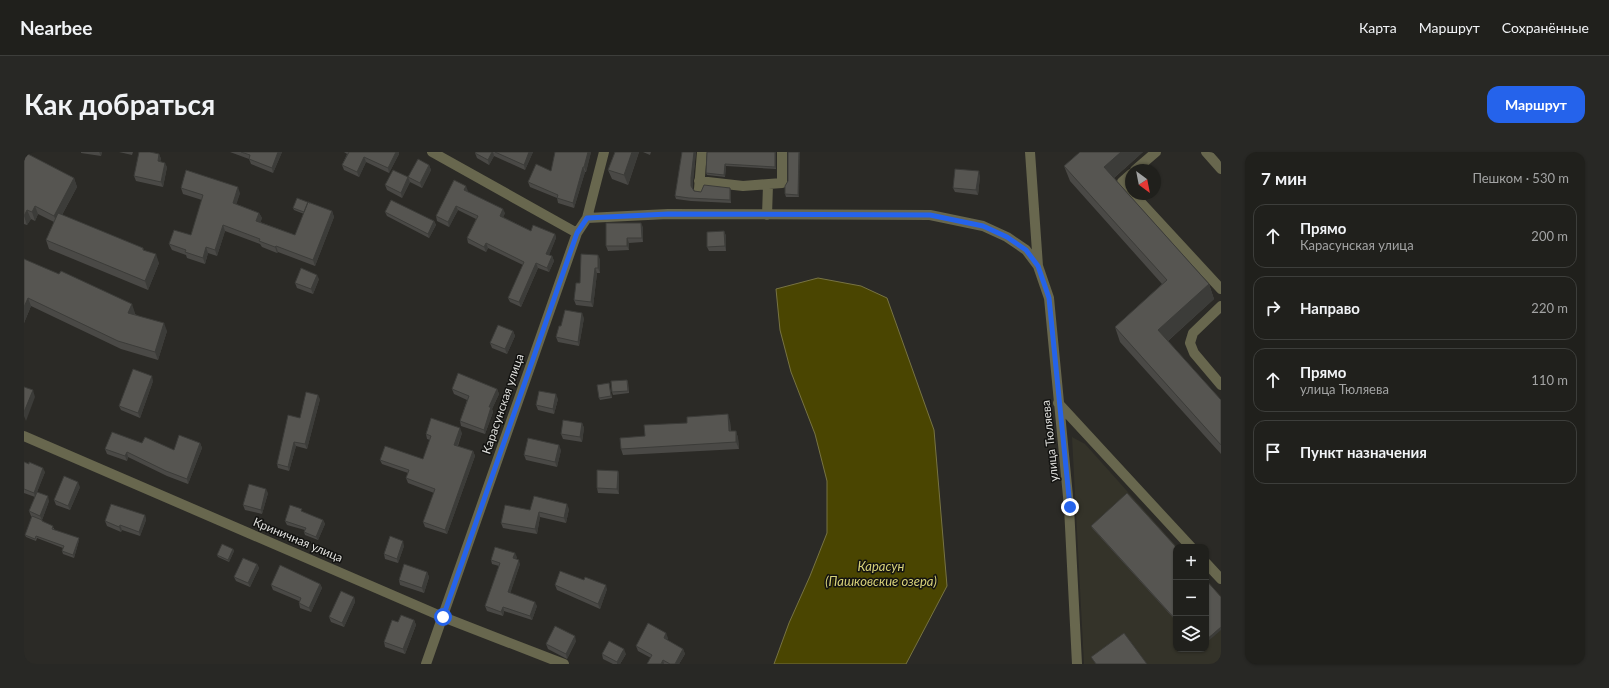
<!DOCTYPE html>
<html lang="ru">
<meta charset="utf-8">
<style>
:root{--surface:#20201c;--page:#282825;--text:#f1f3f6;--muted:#a2a3a3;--line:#3d3e3b;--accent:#2563eb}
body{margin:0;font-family:Lato,sans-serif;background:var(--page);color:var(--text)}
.controls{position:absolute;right:12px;bottom:12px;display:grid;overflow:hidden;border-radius:8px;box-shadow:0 1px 3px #0004}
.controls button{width:36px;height:36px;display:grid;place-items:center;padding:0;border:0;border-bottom:1px solid var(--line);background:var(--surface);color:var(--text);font:20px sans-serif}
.compass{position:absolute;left:1101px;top:12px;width:36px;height:36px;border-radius:50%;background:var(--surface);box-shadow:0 1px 3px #0004;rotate:148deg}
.stop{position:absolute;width:12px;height:12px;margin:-9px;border:3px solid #2563eb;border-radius:50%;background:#fff}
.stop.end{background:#2563eb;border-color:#fff;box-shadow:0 1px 4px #0008}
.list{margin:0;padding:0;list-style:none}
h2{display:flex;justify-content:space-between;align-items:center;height:52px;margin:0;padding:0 16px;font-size:17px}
h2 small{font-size:13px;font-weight:400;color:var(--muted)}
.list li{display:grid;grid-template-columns:26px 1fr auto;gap:12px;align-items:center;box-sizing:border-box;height:64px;margin:0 8px 8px;padding:0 8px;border:1px solid var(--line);border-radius:12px}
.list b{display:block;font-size:15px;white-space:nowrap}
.list p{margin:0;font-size:13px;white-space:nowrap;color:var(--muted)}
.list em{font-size:13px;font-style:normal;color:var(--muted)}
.icon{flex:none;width:22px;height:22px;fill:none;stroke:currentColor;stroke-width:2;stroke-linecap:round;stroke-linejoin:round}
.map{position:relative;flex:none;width:1197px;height:512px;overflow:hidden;border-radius:12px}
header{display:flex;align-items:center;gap:24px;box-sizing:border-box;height:56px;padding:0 20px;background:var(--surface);border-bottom:1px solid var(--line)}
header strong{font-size:19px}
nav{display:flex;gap:22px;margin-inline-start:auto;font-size:14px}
.intro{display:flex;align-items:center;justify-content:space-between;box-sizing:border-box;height:96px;padding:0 24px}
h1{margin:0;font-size:28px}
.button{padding:10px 18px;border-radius:12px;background:var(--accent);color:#fff;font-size:14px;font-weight:700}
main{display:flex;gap:24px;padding:0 24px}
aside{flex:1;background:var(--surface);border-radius:12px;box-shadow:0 1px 3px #0004}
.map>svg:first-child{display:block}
</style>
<header>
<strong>Nearbee</strong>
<nav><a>Карта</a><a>Маршрут</a><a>Сохранённые</a></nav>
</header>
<div class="intro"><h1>Как добраться</h1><a class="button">Маршрут</a></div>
<main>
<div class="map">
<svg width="1197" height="512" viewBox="0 0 1197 512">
<rect width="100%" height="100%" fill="#2b2a26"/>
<!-- built -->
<path fill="#343329" d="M1048,285L1061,292L1153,395L1152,497H1182V428L1197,444V512H1060Z"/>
<!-- water -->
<path fill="#4a4501" stroke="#777343" d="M794,126L837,134L863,146L910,278L923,434L882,512H750L765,471L786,424L803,381V329L791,282L767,220L756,178L752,137Z"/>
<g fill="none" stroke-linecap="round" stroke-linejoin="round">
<!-- minor -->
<path stroke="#68674e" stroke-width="10" d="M408,0L553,81
M1006,0L1014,114L1025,146L1045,355L1053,512
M1182,0L1197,17
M1111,18L1132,0
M1107,22L1098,30L1107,40
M675,29L719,34L758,31V0
M675,37L678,0
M1109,42L1197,137
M743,63L744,33
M563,66L644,62L906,63L959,74L983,85L1002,98L1014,114
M1197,154L1169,181L1166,191L1170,201L1197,233
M1034,251L1167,395
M0,284L419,465L540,512
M1182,411L1197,427
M402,512L553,81L563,66L580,0"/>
</g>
<!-- wall -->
<path fill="#4a4946" d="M0,0L50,26L53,35L38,63L119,96L120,99L135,111L124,138L25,97L22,88L30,70L14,62L11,69L7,67L3,73L0,72Z
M57,0H78L77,4L57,1Z
M95,0H109L108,3Z
M206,0H258L249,21L227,12L225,7Z
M320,0H375V2L365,21L342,10L335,25L320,18L318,13L323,2Z
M452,0H509L501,18L470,4L465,13L453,6L451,1Z
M567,0L562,20H561L550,56L534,51L533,46L506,35L504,30Z
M591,0H615L604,33L588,27L584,18Z
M619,0H627L626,3Z
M658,0H672L669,29V36L670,39L677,40L707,39V51L667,49L652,47L651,44Z
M683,0H752V17L702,14L701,25L683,23L682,21Z
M764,0L775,45H762L761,42L764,29Z
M1056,0H1119L1090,26L1185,132L1190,147L1144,189L1197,248V302L1096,190L1091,175L1138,132L1046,29L1040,14Z
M135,2L137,7L136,9L143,15L139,35L112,29L110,24Z
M405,13L407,18L398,36L386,30L378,46L363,38L361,33L384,25Z
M956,24L954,43L931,40L929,36Z
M157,36L216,41L212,52L235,61L238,66L236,70L271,83L280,62L270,58L269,56L308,59L310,65L291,114L254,100L253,101L238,95L236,92L201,79L193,104L184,101L181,112L163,106L162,103L148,98L145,92L167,83L178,48L159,42Z
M443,39L481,61L479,65L507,79L531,82L532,86L525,103L528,104L530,109L525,120L514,116L497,155L486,150L484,146L499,113L464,96L462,100L444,91L443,86L452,67L434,58L425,75L413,69L412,64L444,39Z
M361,60L410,69L412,73L405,86L363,64Z
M619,75V90L605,91V98L584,99L582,94Z
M700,79L702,84V99H685L683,95Z
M0,107L111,161V162L143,179L134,208L97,197L7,154L0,171Z
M576,107V121H573L569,155L552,153L550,148Z
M295,127L289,142L273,136L271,131Z
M560,166L555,194L534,190L532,185L537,174Z
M489,179L491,184L483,202L468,196L466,191Z
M603,228L604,230L605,241L589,243L588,240Z
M129,229L116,266L97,258L95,254Z
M585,231L588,246L576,248L575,246Z
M428,237H473L475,242L468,257L469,260L461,282L437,274L436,269L443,248L430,242Z
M296,247L283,297L272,294L265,319L254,316L253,312L276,266Z
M534,247L530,262L514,258L512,253Z
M706,269L707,279H712L714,286L715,297L599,303L597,297L621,284Z
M558,271L560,276L558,290L539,287L537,282Z
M438,281L434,294L449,299L451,304L423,382L401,375L399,370L410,341L384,331L382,326L384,321L358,312L356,308L399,307L406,288L403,287L402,282Z
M118,291L150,298L176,291L178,296L164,332L143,324L104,305L103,309L83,302L81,297Z
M537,298L533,315L502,308L500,303Z
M0,310L21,320L13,340L25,349L18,368L19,370L30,376V378L55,386V388L50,406L39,402L38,399L39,396L13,386L12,389L2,385L1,383L8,365L7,364L5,359L11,345L0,341Z
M594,319L595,323V342L574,341L573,336Z
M56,335L46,358L32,353L30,348Z
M244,341L238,362L221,358L219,353Z
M545,357L542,371L516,365L513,382L479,376L477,371L506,358Z
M279,360L299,368L301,372L294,388L281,383L280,380L281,378L263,373L261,369Z
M121,363L122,368L116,384L98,378L97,380L83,374L81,369Z
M1067,374L1152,395V469L1068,376Z
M380,394L374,411L361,407L360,402Z
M209,397L210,399L205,410L194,405L193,403Z
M493,405L492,407L496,412L486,441L513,454L508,468L480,459L479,464L463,459L461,454L475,414L468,412L467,408Z
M233,412L235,416L226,435L212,429L210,425Z
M403,420L405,425L400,441L376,433L375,428Z
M296,432L298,436L287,460L276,456L275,451V449L249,438L247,433Z
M531,433L583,437L576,457L533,438Z
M330,445L331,450L320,475L307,470L305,465Z
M390,468L392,473L381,502L361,495L360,490L374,470Z
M644,486L643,488L659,497L661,502L655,512H623L627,506L614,499L612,494Z
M552,489L543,507L524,497L522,492Z
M578,502H602L596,512H589L579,507Z"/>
<!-- shaded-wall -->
<path fill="#3c3c39" d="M75,0H78L77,4Z
M254,0H258L249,21L248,16Z
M372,0H375V2L365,21L364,16Z
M468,0H469L470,4L465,13L464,8Z
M505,0H509L501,18L500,13Z
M564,0H567L562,20L560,15Z
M608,0H615L604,33L600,23Z
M670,0H672L669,29V37L667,34V26Z
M751,0H752V17L751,15Z
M775,0H776L775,45L774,43Z
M1097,0H1119L1085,30L1080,15Z
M135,2L137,7L135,14L134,9Z
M340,5L342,10L335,25L333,20Z
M141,11L143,15L139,35L137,30Z
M701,12L702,14L701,25L700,23Z
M405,13L407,18L398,36L396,31Z
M559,15L561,20L550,56L549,51Z
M955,19L956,24L954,43L952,38Z
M384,25L386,30L378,46L377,41Z
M50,26L53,35L33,72L30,64Z
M442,34L444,39L442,42L440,38Z
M214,35L216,41L211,57L209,51Z
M706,36L707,39V51L706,48Z
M11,54L14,62L11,69L8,60Z
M432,54L434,58L425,75L424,70Z
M479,57L481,61L478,68L476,64Z
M3,58L7,67L3,73L0,64Z
M308,59L310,65L291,114L289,108Z
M235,61L238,66L235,75L232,69Z
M410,69L412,73L405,86L404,82Z
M617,71L619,75V90L618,86Z
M199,73L201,79L193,104L191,98Z
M700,79L702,84V99L701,94Z
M531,82L532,86L524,106L522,102Z
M603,86L605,91V98L603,94Z
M462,91L464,96L462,100L460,95Z
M252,94L254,100L253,101L251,95Z
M182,95L184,101L181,112L179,106Z
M132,102L135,111L124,138L121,129Z
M574,103L576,107V121L574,116Z
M528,104L530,109L525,120L523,116Z
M512,111L514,116L497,155L495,150Z
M571,116L573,121L569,155L567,150Z
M293,123L295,127L289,142L287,137Z
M1185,132L1190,147L1139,193L1134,178Z
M4,146L7,154L0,171V155Z
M108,152L111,161L108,169L104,161Z
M558,161L560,166L555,194L554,190Z
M140,171L143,179L134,208L131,200Z
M489,179L491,184L483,202L481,197Z
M128,224L129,229L116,266L114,261Z
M473,237L475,242L468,257L469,260L461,282L460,278L465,255Z
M9,238L11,245L2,269L0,264V260Z
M532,242L534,247L530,262L529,257Z
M294,243L296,247L283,297L281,292Z
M704,262L706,269L707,286L705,279Z
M558,271L560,276L558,290L556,285Z
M436,276L438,281L432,297L430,293Z
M712,279L714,286L715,297L712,290Z
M270,290L272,294L265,319L264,315Z
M176,291L178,296L164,332L163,327Z
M535,293L537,298L533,315L531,310Z
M449,299L451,304L423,382L421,378Z
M103,300L104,305L103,309L101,304Z
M19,316L21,320L11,345L10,341Z
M594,319L595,323V342L593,337Z
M54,330L56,335L46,358L44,354Z
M242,337L244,341L238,362L237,358Z
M24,344L25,349L18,368L16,364Z
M543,352L545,357L542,371L540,366Z
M515,360L516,365L513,382L511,377Z
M121,363L122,368L116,384L115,380Z
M299,368L301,372L294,388L292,385Z
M96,373L98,378L97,380L95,375Z
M55,386V388L50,406L49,403Z
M379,389L380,394L374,411L373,407Z
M209,397L210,399L205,410L204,408Z
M491,401L493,405L491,410L489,406Z
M495,408L496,412L485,445L484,440Z
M233,412L235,416L226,435L224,431Z
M403,420L405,425L400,441L398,436Z
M296,432L298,436L287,460L285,456Z
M582,433L583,437L576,457L574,452Z
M330,445L331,450L320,475L318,471Z
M511,450L513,454L508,468L506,464Z
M479,455L480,459L479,464L477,460Z
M390,468L392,473L381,502L379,497Z
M1197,475V478L1182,491V488Z
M642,481L644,486L641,491L640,486Z
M551,484L552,489L543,507L542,502Z
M600,497L602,502L596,512H593V510Z
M659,497L661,502L655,512H651Z
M639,508L640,512H637Z"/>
<!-- building -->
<path fill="#565551" stroke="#3c3c39" d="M0,0L50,26L30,64L11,54L8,60L3,58L0,64Z
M115,0H126L135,2L134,9L141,11L137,30L110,24Z
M217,0H254L248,16L225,7L226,3Z
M325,0H372L364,16L340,5L333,20L318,13Z
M452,0H468L464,8L451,1Z
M471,0H505L500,13Z
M531,0H564L560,15H559L549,51L533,46L534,43L504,30L512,12L527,19Z
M591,0H608L600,23L584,18Z
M658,0H670L667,26V34L670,39L677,40L680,33L706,36V48L665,46L651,44Z
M683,0H751V15L701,12L700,23L682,21Z
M764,0H775L774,43L761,42V34L764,29Z
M1056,0H1097L1080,15L1185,132L1134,178L1197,248V293L1091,175L1143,128L1040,14Z
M394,7L405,13L396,31L384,25Z
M931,17L955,19L952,38L929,36Z
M162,18L214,35L209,51L235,61L232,69L271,83L284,50L308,59L289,108L252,94L251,95L235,89L236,87L199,73L191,98L182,95L179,106L161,100L162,98L145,92L150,78L167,83L179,43L157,36Z
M369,18L384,25L377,41L361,33Z
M430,28L442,34L440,38L479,57L476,64L507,79L509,73L531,82L522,102L528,104L523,116L512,111L495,150L484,146L500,110L462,91L460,95L443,86L454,64L432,54L424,70L412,64Z
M273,46L286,51L284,50L280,60L269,56Z
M367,48L410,69L404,82L361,60Z
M34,61L119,96V98L132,102L121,129L22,88Z
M582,71H617L618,86H603V94H582Z
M700,79L701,94L683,95V80Z
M557,102L574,103V116H571L567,150L550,148L552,131H556Z
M0,107L35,122L37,119L108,152L104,161L140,171L131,200L94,189L4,146L0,155Z
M277,116L293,123L287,137L271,131Z
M541,158L558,161L554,190L532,185L535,174H537Z
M474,173L489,179L481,197L466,191Z
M109,217L128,224L114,261L95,254Z
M434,221L473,237L465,255H467L460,278L436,269L445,244L428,237Z
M603,228L604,239L588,240L587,229Z
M585,231L587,244L575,246L573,233Z
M0,235L9,238L0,260Z
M515,239L532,242L529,257L512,253Z
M282,240L294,243L281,292L270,290L264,315L253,312L264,263L276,266Z
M704,262L705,279H712V290L597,297L596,286L621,284L620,273L663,271V265Z
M407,266L436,276L430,293L449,299L421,378L399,370L411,337L382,326L385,318L356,308L361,294L399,307L407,284L402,282Z
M539,268L558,271L556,285L537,282Z
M88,280L118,291L121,285L150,298L155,283L176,291L163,327L142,319L103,300L101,304L81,297Z
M504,286L535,293L531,310L500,303Z
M0,310L5,312V310L19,316L10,341L0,337Z
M573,318L594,319L593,337L573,336Z
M40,324L54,330L44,354L30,348Z
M225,332L242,337L237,358L219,353Z
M13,340L24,344L16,364L5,359Z
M1103,341L1152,395V468L1067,374Z
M510,344L543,352L540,366L515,360L511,377L477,371L481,353L506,358Z
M87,352L121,363L115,380L96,373L95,375L81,369Z
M266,353L278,357L277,359L299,368L292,385L280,380L282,376L261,369Z
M8,364L18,368V369L29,374L28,377L55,386L49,403L38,399L40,394L12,384L11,387L1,383Z
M366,384L379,389L373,407L360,402Z
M198,392L209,397L204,408L193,403Z
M471,395L491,401L489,406L495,408L484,440L511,450L506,464L479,455L477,460L461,454L476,411L467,408Z
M219,406L233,412L224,431L210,425Z
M380,412L403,420L398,436L375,428Z
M256,413L296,432L285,456L275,451L277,446L247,433Z
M536,419L560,428L561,425L582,433L574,452L531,433Z
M1182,428L1197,445V475L1182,488Z
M317,439L330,445L318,471L305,465Z
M377,463L390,468L379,497L360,490L368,468L374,470Z
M624,471L642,481L640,486L659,497L651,512H646L639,508L637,512H623L628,503L612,494Z
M531,474L551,484L542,502L522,492Z
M1100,481L1123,512H1072L1067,505Z
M585,489L600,497L593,510L578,502Z"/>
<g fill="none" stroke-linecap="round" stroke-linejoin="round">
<!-- route -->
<path stroke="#2563eb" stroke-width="5" d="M419,465L553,81L563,66L644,62L906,63L959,74L983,85L1002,98L1014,114L1025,146L1046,355"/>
</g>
<g text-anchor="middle" stroke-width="3" stroke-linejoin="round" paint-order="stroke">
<!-- street labels -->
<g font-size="12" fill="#dfdfdc" stroke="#131311">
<text transform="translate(479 252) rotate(-71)" y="4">Карасунская улица</text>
<text transform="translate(1026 289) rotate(-96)" y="4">улица Тюляева</text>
<text transform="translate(274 388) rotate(23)" y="4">Криничная улица</text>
</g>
<!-- water labels -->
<g font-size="13" font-style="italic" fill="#d7d178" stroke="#131311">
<text x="857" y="419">Карасун<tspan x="857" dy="15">(Пашковские озера)</tspan></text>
</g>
</g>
</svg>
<div class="controls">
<button>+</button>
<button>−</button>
<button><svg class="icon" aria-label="layers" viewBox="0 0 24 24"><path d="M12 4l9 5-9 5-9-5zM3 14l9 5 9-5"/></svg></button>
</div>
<svg class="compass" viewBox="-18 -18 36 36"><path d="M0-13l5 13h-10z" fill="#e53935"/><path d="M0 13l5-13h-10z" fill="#a2a3a3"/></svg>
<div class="stop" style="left:419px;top:465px"></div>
<div class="stop end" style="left:1046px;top:355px"></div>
</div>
<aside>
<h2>7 мин<small>Пешком · 530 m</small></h2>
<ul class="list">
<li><svg class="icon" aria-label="ahead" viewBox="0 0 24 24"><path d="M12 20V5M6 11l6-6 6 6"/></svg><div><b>Прямо</b><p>Карасунская улица</p></div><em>200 m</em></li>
<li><svg class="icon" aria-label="right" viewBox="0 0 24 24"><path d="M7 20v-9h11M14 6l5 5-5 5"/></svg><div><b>Направо</b></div><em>220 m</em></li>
<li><svg class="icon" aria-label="ahead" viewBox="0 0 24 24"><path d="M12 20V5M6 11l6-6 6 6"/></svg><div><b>Прямо</b><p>улица Тюляева</p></div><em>110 m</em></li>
<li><svg class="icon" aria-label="arrive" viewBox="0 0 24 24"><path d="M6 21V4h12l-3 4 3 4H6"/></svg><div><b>Пункт назначения</b></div></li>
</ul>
</aside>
</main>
